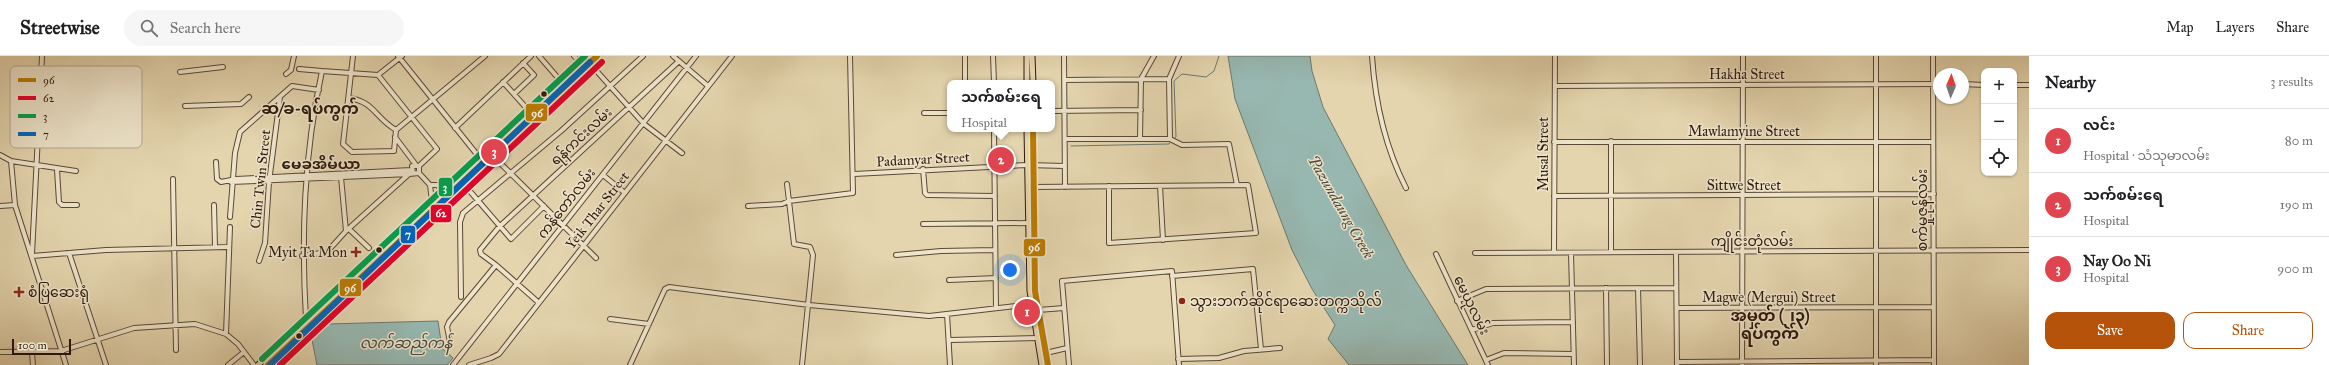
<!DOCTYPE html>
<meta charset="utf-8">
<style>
:root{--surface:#fff;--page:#f6f6f6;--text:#202124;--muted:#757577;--line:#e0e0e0;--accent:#b45309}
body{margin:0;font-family:"IM FELL Great Primer","Noto Sans Myanmar",serif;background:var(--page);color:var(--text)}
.controls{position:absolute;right:12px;top:12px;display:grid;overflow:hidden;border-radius:8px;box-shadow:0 1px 3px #0004}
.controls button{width:36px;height:36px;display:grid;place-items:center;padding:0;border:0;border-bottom:1px solid var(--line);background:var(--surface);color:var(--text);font:20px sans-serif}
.compass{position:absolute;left:1933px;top:12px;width:36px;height:36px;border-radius:50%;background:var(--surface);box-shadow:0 1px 3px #0004;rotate:2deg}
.scale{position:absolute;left:12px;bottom:10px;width:59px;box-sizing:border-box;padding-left:4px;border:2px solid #2f190e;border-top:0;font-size:11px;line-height:14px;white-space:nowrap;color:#2f190e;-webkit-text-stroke:3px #ede4ca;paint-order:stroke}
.you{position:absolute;left:1010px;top:214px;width:14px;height:14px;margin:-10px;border:3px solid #fff;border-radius:50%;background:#1a73e8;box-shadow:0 0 0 6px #1a73e833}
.badge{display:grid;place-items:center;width:26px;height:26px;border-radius:50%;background:var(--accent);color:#fff;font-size:13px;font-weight:700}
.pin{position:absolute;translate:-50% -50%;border:2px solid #fff;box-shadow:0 1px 4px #0006}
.popup{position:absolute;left:947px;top:24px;width:108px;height:52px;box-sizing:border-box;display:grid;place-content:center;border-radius:8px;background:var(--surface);filter:drop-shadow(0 1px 3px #0005);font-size:13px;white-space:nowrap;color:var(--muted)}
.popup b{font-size:15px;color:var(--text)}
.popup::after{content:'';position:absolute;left:50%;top:100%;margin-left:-8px;border:8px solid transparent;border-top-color:var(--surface)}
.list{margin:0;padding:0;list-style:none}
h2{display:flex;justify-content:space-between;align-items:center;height:52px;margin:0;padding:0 16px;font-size:17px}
h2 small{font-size:13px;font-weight:400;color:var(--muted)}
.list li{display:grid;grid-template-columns:26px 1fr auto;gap:12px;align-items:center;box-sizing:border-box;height:64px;padding:0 16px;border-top:1px solid var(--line)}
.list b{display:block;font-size:15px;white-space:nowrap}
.list p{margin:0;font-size:13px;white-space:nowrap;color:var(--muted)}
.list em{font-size:13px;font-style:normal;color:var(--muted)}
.actions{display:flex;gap:8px;padding:12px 16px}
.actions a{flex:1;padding:9px 0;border:1px solid var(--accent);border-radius:12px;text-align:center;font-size:14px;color:var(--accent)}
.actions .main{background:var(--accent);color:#fff}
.icon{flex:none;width:22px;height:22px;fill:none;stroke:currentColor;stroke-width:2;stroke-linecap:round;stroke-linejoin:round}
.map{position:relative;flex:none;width:2029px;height:309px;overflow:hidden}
header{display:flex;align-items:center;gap:24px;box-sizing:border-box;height:56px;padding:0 20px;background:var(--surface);border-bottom:1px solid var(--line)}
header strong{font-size:19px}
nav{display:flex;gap:22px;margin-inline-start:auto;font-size:14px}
.search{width:280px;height:36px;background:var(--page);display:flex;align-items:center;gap:10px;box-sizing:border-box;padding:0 14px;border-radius:22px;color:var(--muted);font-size:15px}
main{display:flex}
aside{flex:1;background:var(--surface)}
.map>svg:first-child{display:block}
</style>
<header>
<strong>Streetwise</strong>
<div class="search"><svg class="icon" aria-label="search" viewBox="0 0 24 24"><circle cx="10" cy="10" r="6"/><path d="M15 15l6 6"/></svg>Search here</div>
<nav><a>Map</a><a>Layers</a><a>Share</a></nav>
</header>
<main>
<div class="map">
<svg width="2029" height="309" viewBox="0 0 2029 309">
<rect width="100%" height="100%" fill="#e4d5ae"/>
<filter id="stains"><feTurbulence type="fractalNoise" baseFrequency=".005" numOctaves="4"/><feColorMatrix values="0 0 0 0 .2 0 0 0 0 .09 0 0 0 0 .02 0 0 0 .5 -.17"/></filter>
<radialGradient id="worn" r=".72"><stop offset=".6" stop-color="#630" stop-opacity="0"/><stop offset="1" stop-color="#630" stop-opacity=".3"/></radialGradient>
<!-- water -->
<path fill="#97b8b1" stroke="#6d7870" d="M1228,0H1310L1312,15L1323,51L1406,209L1468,309H1349L1328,283L1335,269L1312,233L1292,194L1235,43Z
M438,265L442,292L453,302L447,309H317L312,284L327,268Z"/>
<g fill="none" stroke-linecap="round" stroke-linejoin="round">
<!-- stream -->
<path stroke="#6d7870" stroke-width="1" d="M1174,83L1176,81L1174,25L1182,18L1206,21L1214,15L1219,0
M1071,90L1169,88L1171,85"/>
<defs>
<path id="minor" d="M398,0L483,106
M539,0L565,30
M574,0L579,5
M673,0L708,30
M965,0V27
M993,0L994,27
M1064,0L1065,131
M1372,0C1375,45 1385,91 1406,132
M1933,0L1934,309
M584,1L644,68L682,97
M299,13L322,15C304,98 301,178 306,263L308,265
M322,15L378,19L437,93L419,110
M180,16L223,11
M286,18L291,14L294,0
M378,19L402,0
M1064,24L1169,23
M503,26L529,55
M1963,28L1984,29
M2014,29H2029
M1555,30L1939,28
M514,38L534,19L523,7
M349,42C375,46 374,61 396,74L394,95L352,96L343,88L353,0
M185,50L241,48L249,41
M1052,55L1141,54
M924,57H950
M455,72L531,0
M994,73L996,252
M396,74L485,0
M395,81L416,109
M1065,83H1170L1182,89L1229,88L1237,129
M1140,83L1141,23L1154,0
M1170,83L1169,23L1179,0
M1554,86H1933
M490,97L596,202
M0,99L11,105L15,149L66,309
M11,105L76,115
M216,106L217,123L221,126L236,123L411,114
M923,113L925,137L927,139L995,140
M57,114L59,146L62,149H77
M419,117L430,129
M854,118L1027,109L1065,110
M603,119L625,137
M341,121L346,175
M173,123L176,294
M231,126L409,118
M462,126L511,183L544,150
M787,128L794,188L810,191L813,199L802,309
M1160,130L1163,184
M1033,131C1104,130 1176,130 1248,129L1256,177L1109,187V130
M1554,140L1934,138
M214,149L215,191
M0,150L15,149
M748,150L782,148L789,145L853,137L850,0
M433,153L430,129H437L448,139
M230,161L235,97L240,76L292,30L319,34
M923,168L1031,167
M349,173L369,192
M1554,196L1555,0
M1611,196V85
M1676,196L1677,309
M69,197L106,309
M1475,197L2029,194
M1571,197L1574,309
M32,198L42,0
M1436,198L1488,309
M896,199L941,195L995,194
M32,200L106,194L227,191
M302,200L327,196L346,175L409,118L419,117V110H412L413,117
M259,205L265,187L269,126L280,41
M496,209L538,246
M1172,220L1253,213L1261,293
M949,224L996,222
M1606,232L1607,309
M1638,232L1640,309
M461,241L460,166L463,157L561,75L643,0
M1457,245L1486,233L1676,232
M1677,252L1933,251
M1038,254L1064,252
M947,258L950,309
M610,263L649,268
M1472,274L1493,267L1573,266
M226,278L230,171
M949,284L1039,282
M450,286L447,271L449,266L496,209L481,198L480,194L499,171L678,6
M0,296L61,295L134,272L195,268L226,278L238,288L254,309
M32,297L33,309
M1046,297L1067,292
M1178,303L1219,302L1244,295L1280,292
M1486,304L1504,297L1573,298
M1677,306L1934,304
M228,309L244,296
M453,309L696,0
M469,309L491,302L499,298L732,0
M630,309L665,233L669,231L809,249L929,260L1034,248
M1069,309L1062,225L1172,215L1179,309
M1742,309L1743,0
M1876,309V0"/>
<path id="major" d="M1027,0V27
M1032,0L1033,27
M1027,73L1030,235L1042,309
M1033,73V167L1035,235L1048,309
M258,309L585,0
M268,309L532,59L597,0"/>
</defs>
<!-- minor casing -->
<use href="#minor" stroke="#5c4836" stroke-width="6"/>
<!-- major casing -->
<use href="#major" stroke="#2f190e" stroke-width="7"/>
<!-- minor -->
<use href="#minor" stroke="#ede4ca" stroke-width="4"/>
<!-- major -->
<use href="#major" stroke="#e4d5ae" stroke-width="5"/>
<defs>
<path id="bus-1" d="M1033,73L1035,235L1048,309
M268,309L597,0"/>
<path id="bus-2" d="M280,309L602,6"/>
<path id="bus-3" d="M262,303L585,0"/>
<path id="bus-4" d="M270,309L590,6"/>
</defs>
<!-- bus-1 casing -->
<use href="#bus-1" stroke="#ede4ca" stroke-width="9"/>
<!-- bus-2 casing -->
<use href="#bus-2" stroke="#ede4ca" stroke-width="9"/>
<!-- bus-3 casing -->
<use href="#bus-3" stroke="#ede4ca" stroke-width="9"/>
<!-- bus-4 casing -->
<use href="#bus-4" stroke="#ede4ca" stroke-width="9"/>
<!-- bus-1 -->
<use href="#bus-1" stroke="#bb7c04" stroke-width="6"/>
<!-- bus-2 -->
<use href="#bus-2" stroke="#e4002b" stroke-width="6"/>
<!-- bus-3 -->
<use href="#bus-3" stroke="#029f4e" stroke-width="6"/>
<!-- bus-4 -->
<use href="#bus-4" stroke="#0065bd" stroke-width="6"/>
</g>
<!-- markers -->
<g fill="#2f190e" stroke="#ede4ca" stroke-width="1.5">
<circle cx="544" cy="38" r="3.5"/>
<circle cx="379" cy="194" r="3.5"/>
<circle cx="299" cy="280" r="3.5"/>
</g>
<g fill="#8f2418" stroke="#ede4ca" stroke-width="1.5">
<path d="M354 190h4v4h4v4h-4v4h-4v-4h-4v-4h4z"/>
<path d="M17 230h4v4h4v4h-4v4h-4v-4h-4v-4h4z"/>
<circle cx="1182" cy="245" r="4"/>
</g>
<g text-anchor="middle" stroke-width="3" stroke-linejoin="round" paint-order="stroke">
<!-- street labels -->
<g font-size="14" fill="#2f190e" stroke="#ede4ca">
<text x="1747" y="23">Hakha Street</text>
<text x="1744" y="80">Mawlamyine Street</text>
<text transform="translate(581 80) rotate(-43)" y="5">ရန်ကင်းလမ်း</text>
<text transform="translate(1543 98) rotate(-90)" y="5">Musal Street</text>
<text transform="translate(923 103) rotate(-3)" y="5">Padamyar Street</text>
<text transform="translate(260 123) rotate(-84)" y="5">Chin Twin Street</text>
<text x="1744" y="134">Sittwe Street</text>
<text transform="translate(566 147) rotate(-52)" y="5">ကန်တော်လမ်း</text>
<text transform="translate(597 154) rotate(-52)" y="5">Yeik Thar Street</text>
<text transform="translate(1922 154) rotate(-90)" y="5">စက်မှုဇုန်လမ်း</text>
<text x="1752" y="190">ကျိုင်းတုံလမ်း</text>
<text x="1769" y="246">Magwe (Mergui) Street</text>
<text transform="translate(1472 249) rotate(64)" y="5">မေယုလမ်း</text>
</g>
<!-- poi labels -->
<g font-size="14" fill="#2f190e" stroke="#ede4ca" text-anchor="start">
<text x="347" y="201" text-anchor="end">Myit Ta Mon</text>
<text x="28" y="241">စံပြဆေးရုံ</text>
<text x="1190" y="250">သွားဘက်‌ဆိုင်ရာဆေးတက္ကသိုလ်</text>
</g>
<!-- neighbourhood labels -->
<g font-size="15" font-weight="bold" fill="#2f190e" stroke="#ede4ca">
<text x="321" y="113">မေခအိမ်ယာ</text>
</g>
<!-- water labels -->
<g font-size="15" font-style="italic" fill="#4e493f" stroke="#ede4ca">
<text transform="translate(1341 151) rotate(60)" y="5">Pazundaung Creek</text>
<text x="406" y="292">လက်ဆည်ကန်</text>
</g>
<!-- quarter labels -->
<g font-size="16" font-weight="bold" fill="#2f190e" stroke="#ede4ca">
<text x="310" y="58">ဆ/ခ-ရပ်ကွက်</text>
<text x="1770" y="265">အမှတ် (၂၃)<tspan x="1770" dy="18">ရပ်ကွက်</tspan></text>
</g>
</g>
<!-- legend -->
<rect x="10" y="10" width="132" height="82" rx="6" fill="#ede4ca" stroke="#b4a792" stroke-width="1"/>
<rect x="18" y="22" width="18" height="4" fill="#bb7c04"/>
<rect x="18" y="40" width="18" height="4" fill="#e4002b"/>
<rect x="18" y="58" width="18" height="4" fill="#029f4e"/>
<rect x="18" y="76" width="18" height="4" fill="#0065bd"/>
<g font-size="11" fill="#2f190e">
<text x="43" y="28">96</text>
<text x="43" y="46">62</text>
<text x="43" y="64">3</text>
<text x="43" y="82">7</text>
</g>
<g stroke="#ede4ca" stroke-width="1.5">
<rect x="525" y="47" width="23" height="19" rx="4" fill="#bb7c04"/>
<rect x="438" y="121" width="15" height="20" rx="4" fill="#029f4e"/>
<rect x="430" y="148" width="22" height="19" rx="4" fill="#e4002b"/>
<rect x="400" y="169" width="16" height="19" rx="4" fill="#0065bd"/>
<rect x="1023" y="182" width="23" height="19" rx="4" fill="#bb7c04"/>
<rect x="339" y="222" width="23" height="19" rx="4" fill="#bb7c04"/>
</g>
<g font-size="11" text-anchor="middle" font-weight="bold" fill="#fff">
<text x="537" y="61">96</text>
<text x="445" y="135">3</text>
<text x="441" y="161">62</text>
<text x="408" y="182">7</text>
<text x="1034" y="195">96</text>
<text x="350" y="236">96</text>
</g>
<rect width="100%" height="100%" filter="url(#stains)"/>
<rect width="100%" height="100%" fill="url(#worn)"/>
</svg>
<div class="controls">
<button>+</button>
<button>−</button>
<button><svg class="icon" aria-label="locate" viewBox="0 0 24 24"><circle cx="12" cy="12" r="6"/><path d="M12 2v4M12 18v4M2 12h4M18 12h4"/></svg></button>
</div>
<svg class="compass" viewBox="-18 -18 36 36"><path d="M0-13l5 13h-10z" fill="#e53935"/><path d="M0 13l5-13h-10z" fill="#757577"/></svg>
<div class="scale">100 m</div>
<div class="you"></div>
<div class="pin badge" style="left:1027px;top:256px;background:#e0444e">1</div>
<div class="pin badge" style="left:1001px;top:104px;background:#e0444e">2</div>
<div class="popup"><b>သက်စမ်းရေ</b>Hospital</div>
<div class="pin badge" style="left:494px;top:96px;background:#e0444e">3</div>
</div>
<aside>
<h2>Nearby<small>3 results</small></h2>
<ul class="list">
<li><span class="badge" style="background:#e0444e">1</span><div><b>လင်း</b><p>Hospital · သံသုမာလမ်း</p></div><em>80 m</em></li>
<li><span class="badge" style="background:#e0444e">2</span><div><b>သက်စမ်းရေ</b><p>Hospital</p></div><em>190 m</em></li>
<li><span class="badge" style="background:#e0444e">3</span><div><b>Nay Oo Ni</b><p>Hospital</p></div><em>900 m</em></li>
</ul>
<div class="actions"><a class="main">Save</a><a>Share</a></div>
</aside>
</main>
